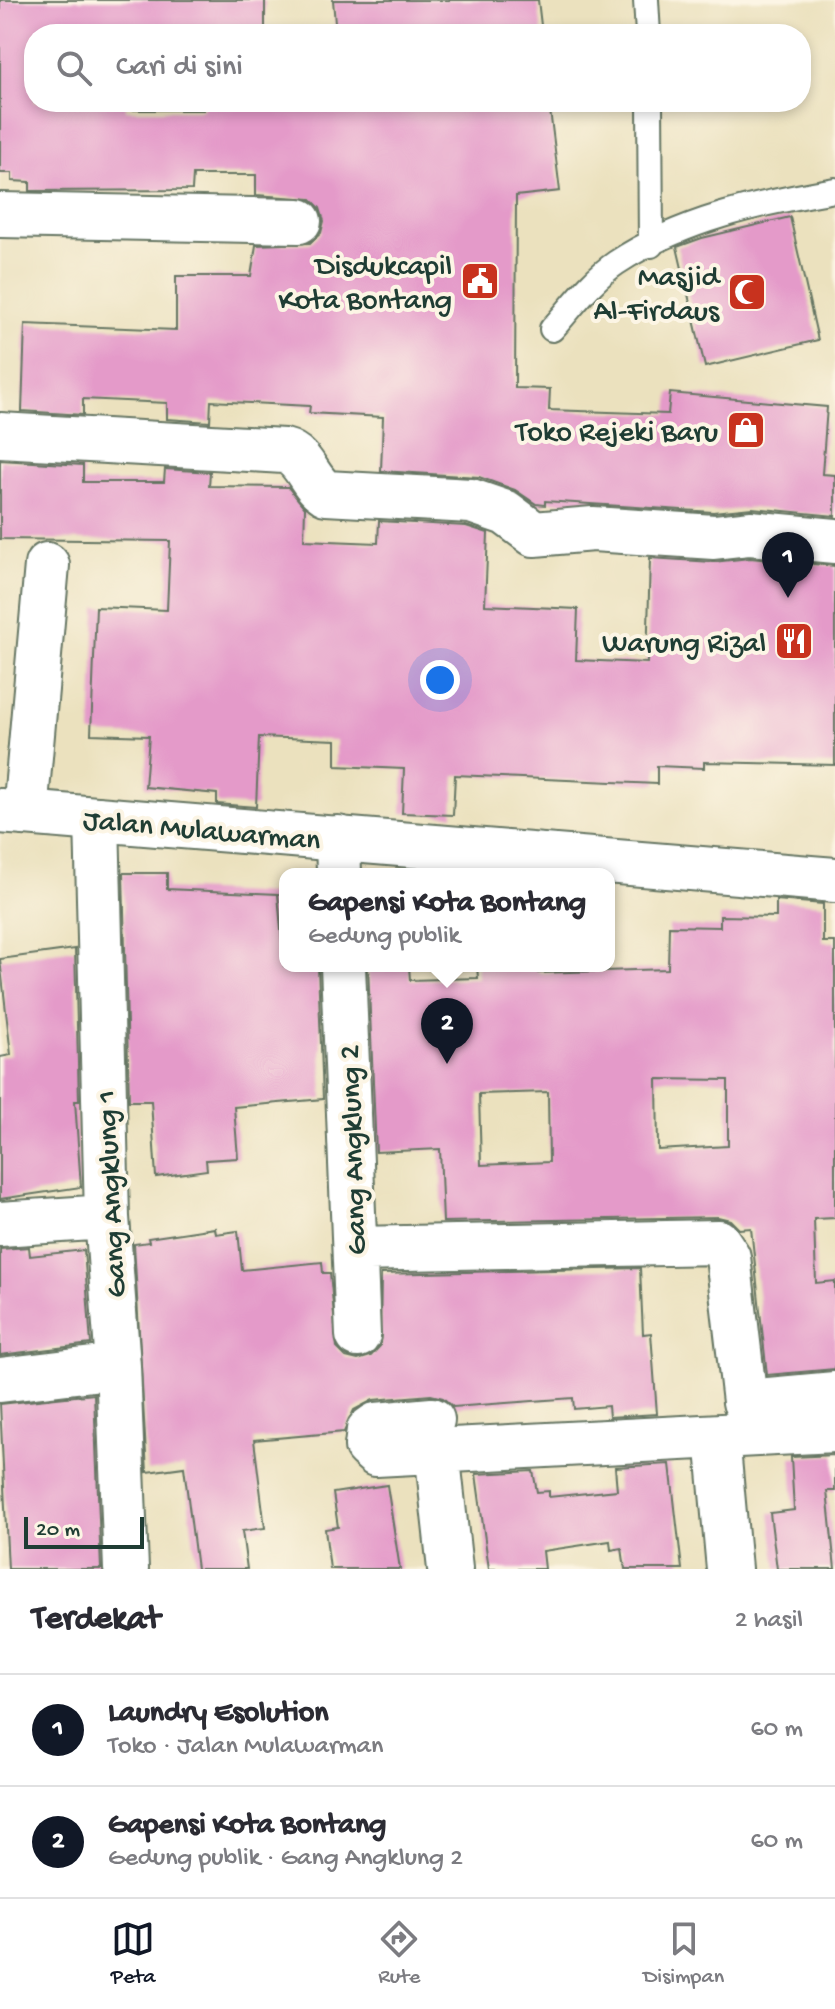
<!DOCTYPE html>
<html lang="id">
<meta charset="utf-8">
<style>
:root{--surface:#fff;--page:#f7f7f7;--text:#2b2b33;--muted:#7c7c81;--line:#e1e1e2;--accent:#111827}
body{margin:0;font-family:"Gochi Hand",sans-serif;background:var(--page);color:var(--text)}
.scale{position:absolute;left:24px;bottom:20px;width:120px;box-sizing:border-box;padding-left:8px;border:4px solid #1f3d34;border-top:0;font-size:22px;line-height:28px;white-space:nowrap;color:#1f3d34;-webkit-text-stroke:6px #fcf5e5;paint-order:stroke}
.you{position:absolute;left:440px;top:680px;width:28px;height:28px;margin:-20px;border:6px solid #fff;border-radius:50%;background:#1a73e8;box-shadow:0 0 0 12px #1a73e833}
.badge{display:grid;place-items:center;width:52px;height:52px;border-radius:50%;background:var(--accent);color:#fff;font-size:26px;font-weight:700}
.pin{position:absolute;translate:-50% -66px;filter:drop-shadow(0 2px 4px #0008)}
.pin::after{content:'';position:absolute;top:42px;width:28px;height:24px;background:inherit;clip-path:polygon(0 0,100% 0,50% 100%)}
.popup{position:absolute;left:279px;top:868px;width:336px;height:104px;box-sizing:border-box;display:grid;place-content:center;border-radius:16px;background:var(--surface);filter:drop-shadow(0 2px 6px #0005);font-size:26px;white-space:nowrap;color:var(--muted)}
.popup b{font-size:30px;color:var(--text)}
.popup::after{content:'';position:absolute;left:50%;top:100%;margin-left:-16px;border:16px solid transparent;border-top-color:var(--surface)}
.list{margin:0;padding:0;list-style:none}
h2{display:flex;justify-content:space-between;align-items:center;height:104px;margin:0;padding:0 32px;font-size:34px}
h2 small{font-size:26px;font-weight:400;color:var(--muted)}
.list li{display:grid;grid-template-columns:52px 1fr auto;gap:24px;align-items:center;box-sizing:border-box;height:112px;padding:0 32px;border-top:2px solid var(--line)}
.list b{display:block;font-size:30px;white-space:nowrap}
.list p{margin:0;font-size:26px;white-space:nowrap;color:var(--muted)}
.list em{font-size:26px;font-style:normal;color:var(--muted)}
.icon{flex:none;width:44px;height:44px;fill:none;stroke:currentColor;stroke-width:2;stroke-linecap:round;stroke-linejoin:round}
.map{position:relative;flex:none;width:835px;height:1569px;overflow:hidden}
.search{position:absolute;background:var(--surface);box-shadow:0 4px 12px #0003;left:24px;right:24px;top:24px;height:88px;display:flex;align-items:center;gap:20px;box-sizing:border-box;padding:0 28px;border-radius:32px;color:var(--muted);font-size:30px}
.sheet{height:328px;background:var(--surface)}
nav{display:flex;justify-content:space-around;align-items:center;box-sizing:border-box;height:112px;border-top:2px solid var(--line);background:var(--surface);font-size:22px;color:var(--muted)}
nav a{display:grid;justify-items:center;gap:4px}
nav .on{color:var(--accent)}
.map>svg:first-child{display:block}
</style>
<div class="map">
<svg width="835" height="1569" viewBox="0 0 835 1569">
<rect width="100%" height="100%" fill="#fcf5e5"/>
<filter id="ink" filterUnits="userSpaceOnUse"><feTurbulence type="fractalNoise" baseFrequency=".0125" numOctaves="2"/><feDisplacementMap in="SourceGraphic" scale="16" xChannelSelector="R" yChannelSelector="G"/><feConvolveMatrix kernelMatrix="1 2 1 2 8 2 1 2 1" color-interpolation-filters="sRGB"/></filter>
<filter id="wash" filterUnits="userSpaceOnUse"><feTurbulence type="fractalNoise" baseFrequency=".006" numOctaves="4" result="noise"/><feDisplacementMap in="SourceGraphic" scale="32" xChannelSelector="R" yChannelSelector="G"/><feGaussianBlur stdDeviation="1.8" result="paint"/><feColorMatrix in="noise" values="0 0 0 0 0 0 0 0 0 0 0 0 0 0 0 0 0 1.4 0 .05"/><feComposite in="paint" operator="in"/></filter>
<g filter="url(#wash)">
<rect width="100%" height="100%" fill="#ebe1be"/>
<g id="blocks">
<!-- building -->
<path fill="#e49ac9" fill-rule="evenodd" d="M0,0H265V34H34V102H126V110H203V102H549L560,191L516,196L515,388L550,389L549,410L668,414L670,393L827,407L822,474L835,475V516L752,508L713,512L545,501V505L536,504L515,490L479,477L381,471L383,417L309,413L310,406L211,401L210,422L167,419V403L83,399V415L22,411L25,324L176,330V276H251L256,245L310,243L321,233L324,221L320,208L311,199L256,195V175H193L192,190L30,191V182L12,181V173H0Z
M333,0H538L542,34H336Z
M790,217L818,340L705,367L677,247L702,238Z
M0,460L83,465V482H164L165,469L210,472L209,486L288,487L305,508L304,540L378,543L379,521L466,526L488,533L485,605L578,609L576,660L647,663L650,558L713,562L750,558L835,566V765L704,762V768L657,766V784L455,775L453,815L402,813L404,769L336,766V740L259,737L256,807L217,804V794L145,787L149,736L91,734L96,607L167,610L170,541L0,539Z
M123,873H167V889L278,894L284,966H318L323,1099L234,1107L238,1158L206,1160L207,1170L156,1177L151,1101H129Z
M776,900L823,904V942H835V1218L814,1219L816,1283L835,1281V1369L767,1375L751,1228L739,1229L730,1220L718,1217L443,1222L440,1149L376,1152L368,966H409L410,980L478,978L477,966H538V973L668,969L669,926L720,927V916L776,917ZM657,1079L728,1080V1146L658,1150ZM548,1092L549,1162L481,1165L479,1094Z
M75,949L79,1101H75L81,1187L0,1199V1057L11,1055L0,959Z
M215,1228L216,1234L238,1231L242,1270L322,1262L323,1273H330L337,1348L346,1357L358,1360L371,1356L380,1346L381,1274L640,1268L643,1334L651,1333L657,1414L609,1417L608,1406L574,1409L573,1398L453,1407L443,1398L431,1395L373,1400L354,1410L344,1432L254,1440L265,1528L242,1531L247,1569H197L184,1467L147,1472L134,1244L149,1242L148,1238Z
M29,1247L30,1256L84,1250L91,1344L0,1355V1249Z
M94,1394L101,1569H8L0,1404Z
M835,1455V1491H827L835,1569H777L770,1513L794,1510L791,1457Z
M670,1464L682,1569H625L622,1548L611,1550L610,1541L543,1551L545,1569H489L476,1474L533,1471L537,1492L549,1491V1497L617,1490L615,1467Z
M387,1485L400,1569H330L325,1529L338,1527L333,1493Z"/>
</g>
</g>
<g filter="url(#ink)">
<use href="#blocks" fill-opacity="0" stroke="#667664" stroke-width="2"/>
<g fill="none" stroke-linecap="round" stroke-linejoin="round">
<defs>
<path id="service" d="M646,0L648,34
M650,102L651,245
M552,329C572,307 591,280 616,263C681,220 759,203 835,190"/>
<path id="minor" d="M0,215L299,221
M0,435L284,451C305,456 308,482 326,493L471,501L506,513L534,534L593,529L714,537L750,533L835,541
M25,813L47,565
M97,819L107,1217L118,1366L126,1569
M338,838L339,874
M343,966L358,1335
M0,1224L107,1217
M355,1249L718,1242L728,1257L745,1402L835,1394
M0,1380L118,1366
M432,1420L376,1425L369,1430L367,1446L376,1454L835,1430
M717,1437L729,1569
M437,1450L450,1569"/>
<path id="tertiary" d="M0,811L835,880"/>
</defs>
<!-- service casing -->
<use href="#service" stroke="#667664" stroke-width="28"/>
<!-- minor casing -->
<use href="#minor" stroke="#667664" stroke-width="48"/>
<!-- tertiary casing -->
<use href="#tertiary" stroke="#667664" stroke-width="48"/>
<!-- service -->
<use href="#service" stroke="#fff" stroke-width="24"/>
<!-- minor -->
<use href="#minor" stroke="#fff" stroke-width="44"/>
<!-- tertiary -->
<use href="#tertiary" stroke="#fff" stroke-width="44"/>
</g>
</g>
<!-- icons -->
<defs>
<symbol id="civic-square" viewBox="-11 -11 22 22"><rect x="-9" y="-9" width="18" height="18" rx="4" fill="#c8321e" stroke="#fcf5e5"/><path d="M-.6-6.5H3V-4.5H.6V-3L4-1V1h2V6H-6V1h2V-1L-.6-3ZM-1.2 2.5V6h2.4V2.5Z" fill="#fff"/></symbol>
<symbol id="mosque-square" viewBox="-11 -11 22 22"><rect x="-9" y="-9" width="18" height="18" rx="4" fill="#c8321e" stroke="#fcf5e5"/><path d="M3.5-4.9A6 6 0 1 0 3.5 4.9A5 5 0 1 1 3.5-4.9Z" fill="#fff"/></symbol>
<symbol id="shop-square" viewBox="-11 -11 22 22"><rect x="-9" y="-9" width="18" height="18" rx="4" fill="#c8321e" stroke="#fcf5e5"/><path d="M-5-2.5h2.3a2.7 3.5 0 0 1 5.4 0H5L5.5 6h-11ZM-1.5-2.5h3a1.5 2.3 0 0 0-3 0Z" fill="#fff"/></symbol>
<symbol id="restaurant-square" viewBox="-11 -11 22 22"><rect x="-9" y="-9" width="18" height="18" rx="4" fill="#c8321e" stroke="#fcf5e5"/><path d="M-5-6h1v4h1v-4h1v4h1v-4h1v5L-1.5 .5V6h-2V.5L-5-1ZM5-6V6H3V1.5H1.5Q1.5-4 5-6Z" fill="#fff"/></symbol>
</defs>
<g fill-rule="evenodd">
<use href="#civic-square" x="458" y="259" width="44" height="44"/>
<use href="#mosque-square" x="725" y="270" width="44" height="44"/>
<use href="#shop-square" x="724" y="408" width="44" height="44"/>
<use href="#restaurant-square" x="772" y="619" width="44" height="44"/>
</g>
<g text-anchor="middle" stroke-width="8" stroke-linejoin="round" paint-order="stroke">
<!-- poi labels -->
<g font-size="30" fill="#1f3d34" stroke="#fcf5e5" text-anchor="end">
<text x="452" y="274">Disdukcapil<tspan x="452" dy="34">Kota Bontang</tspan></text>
<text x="719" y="285">Masjid<tspan x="719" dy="34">Al-Firdaus</tspan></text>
<text x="718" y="440">Toko Rejeki Baru</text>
<text x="766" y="651">Warung Rizal</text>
</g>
<!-- street labels -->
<g font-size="30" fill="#1f3d34" stroke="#fcf5e5">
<text transform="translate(202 828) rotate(5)" y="10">Jalan Mulawarman</text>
<text transform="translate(351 1150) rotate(-92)" y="10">Gang Angklung 2</text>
<text transform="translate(109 1194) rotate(-93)" y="10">Gang Angklung 1</text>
</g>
</g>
</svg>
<div class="scale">20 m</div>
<div class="you"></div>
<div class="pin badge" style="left:788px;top:598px">1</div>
<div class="pin badge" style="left:447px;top:1064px">2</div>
<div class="popup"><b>Gapensi Kota Bontang</b>Gedung publik</div>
<div class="search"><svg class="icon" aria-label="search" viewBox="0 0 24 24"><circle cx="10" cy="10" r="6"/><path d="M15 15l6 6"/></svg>Cari di sini</div>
</div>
<section class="sheet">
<h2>Terdekat<small>2 hasil</small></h2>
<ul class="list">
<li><span class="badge">1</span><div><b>Laundry Esolution</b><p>Toko · Jalan Mulawarman</p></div><em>60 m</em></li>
<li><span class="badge">2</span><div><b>Gapensi Kota Bontang</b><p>Gedung publik · Gang Angklung 2</p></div><em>60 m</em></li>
</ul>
</section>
<nav>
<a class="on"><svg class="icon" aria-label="map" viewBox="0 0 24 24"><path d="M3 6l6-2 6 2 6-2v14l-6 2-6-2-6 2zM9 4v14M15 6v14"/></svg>Peta</a>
<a><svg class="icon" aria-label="directions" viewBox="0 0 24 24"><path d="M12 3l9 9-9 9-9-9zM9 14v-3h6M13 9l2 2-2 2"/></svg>Rute</a>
<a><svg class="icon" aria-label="saved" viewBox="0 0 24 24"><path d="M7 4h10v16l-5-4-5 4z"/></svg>Disimpan</a>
</nav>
